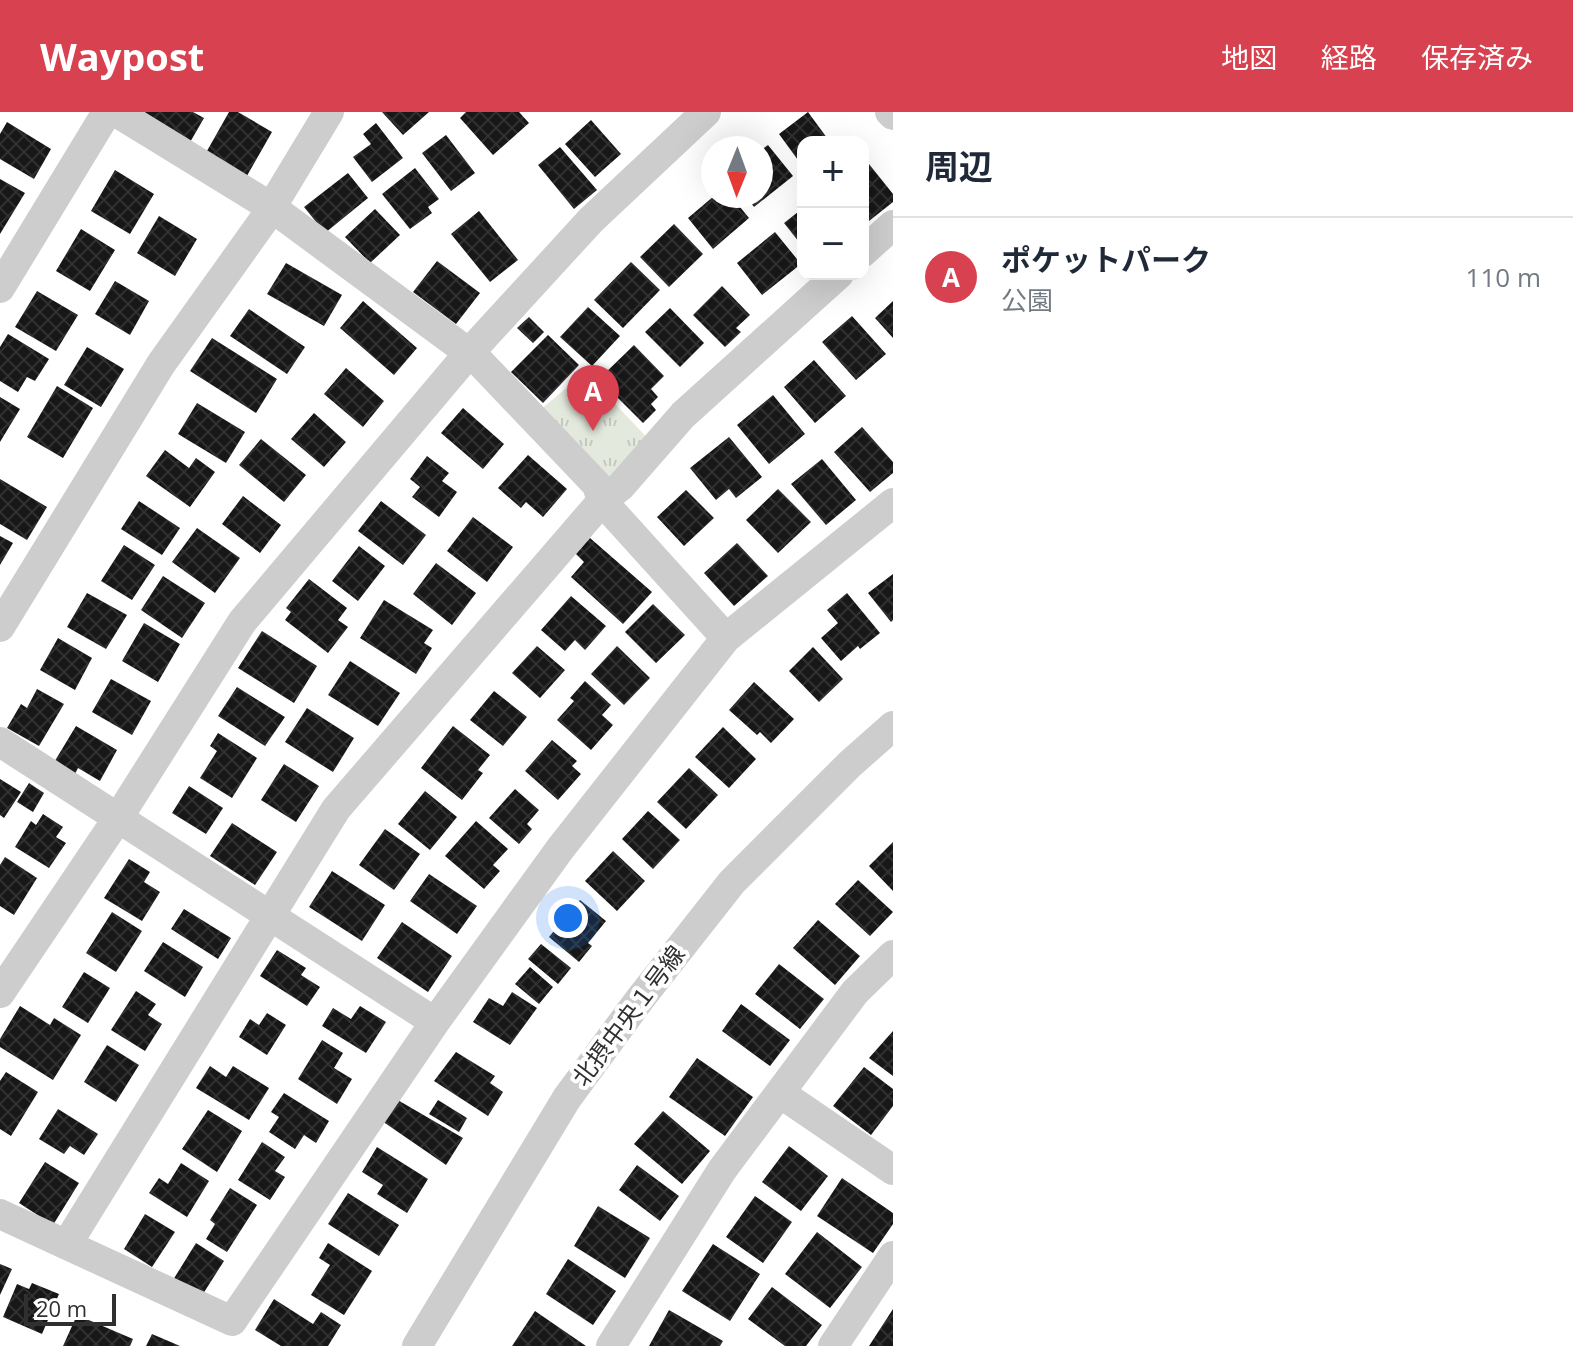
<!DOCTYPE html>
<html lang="ja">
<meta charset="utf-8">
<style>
:root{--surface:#fff;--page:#f2f2f3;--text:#1f2937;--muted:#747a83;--line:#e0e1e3;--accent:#d84250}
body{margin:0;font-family:"Open Sans","Noto Sans JP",sans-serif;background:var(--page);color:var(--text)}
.controls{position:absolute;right:24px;top:24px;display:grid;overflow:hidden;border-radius:16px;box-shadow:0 8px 32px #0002}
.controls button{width:72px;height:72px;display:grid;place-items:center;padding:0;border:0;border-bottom:2px solid var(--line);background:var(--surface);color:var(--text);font:40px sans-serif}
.compass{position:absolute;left:701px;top:24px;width:72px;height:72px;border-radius:50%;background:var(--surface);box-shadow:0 8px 32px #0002;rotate:181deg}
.scale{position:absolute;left:24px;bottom:20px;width:92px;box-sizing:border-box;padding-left:8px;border:4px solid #303030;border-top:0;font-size:22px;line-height:28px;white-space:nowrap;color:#303030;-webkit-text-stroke:6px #fff;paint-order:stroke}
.you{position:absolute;left:568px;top:806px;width:28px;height:28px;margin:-20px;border:6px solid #fff;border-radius:50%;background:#1a73e8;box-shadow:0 0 0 12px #1a73e833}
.badge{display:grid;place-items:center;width:52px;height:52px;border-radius:50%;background:var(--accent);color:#fff;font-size:26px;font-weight:700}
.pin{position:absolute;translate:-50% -66px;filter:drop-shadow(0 2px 4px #0008)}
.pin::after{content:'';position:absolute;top:42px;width:28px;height:24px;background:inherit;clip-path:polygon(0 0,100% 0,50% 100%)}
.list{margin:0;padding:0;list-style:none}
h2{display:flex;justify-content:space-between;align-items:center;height:104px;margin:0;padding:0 32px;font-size:34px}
h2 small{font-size:26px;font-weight:400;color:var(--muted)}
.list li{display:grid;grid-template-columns:52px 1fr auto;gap:24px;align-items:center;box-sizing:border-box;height:120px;padding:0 32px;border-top:2px solid var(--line)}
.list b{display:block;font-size:30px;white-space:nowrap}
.list p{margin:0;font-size:26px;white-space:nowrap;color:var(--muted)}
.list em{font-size:26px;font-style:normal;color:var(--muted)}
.map{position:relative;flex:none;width:893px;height:1234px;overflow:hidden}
header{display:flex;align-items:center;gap:48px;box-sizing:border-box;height:112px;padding:0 40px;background:var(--accent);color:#fff}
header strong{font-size:38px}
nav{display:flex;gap:44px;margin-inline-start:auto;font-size:28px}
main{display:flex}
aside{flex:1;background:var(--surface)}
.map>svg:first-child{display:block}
</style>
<header>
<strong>Waypost</strong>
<nav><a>地図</a><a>経路</a><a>保存済み</a></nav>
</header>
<main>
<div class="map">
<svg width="893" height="1234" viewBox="0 0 893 1234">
<defs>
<pattern id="park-tufts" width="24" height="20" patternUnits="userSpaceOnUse" patternTransform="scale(2)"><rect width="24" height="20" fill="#e4e9dd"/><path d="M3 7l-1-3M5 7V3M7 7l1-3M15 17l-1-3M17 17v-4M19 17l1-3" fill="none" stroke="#c4c8be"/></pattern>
<pattern id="building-cross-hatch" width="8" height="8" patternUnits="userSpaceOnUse" patternTransform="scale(2)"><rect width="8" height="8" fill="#171717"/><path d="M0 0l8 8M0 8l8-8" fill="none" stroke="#303030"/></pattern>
</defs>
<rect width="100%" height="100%" fill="#fff"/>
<!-- park -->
<path fill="url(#park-tufts)" d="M585,260L655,334L621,374L532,305Z"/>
<!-- building -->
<path fill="url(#building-cross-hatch)" d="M141,0H193L204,6L189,32Z
M229,0H238L272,20L244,69L203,46Z
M382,0H429L403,23Z
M466,0H519L529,11L493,43L460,6Z
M808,0L830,30H803V55L779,22Z
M591,8L621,42L595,65L565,32Z
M7,10L51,37L34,67L0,47V22Z
M376,11L403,46L372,70L353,45L371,32L363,22Z
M446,23L475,61L451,79L422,41Z
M768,33L793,64L754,95L746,84H761V38Z
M560,35L597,78L574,97L538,53Z
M865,47L893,82V90L869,109L863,102Z
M415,56L439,87L428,95L432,101L410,117L382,82Z
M115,58L154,82L130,122L91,99Z
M348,61L368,86L325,121L304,95Z
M0,67L25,81L0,122Z
M714,84H731L749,106L713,137L688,106Z
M803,96V135L784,111Z
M375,97L400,123L370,151L345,125Z
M479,99L518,148L490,170L451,122Z
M159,104L197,127L175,164L137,141Z
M674,112L703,142L669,175L640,145Z
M81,117L115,138L90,179L56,159Z
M775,120L801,152L762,183L737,151Z
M437,149L480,181L456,212L413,180Z
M631,150L660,178L623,216L594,188Z
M286,151L342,183L324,214L267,182Z
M115,169L149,189L130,223L95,202Z
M722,174L750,203L736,216L741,220L725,235L693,203Z
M37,179L78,203L56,239L15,215Z
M363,189L417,236L394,263L340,216Z
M893,189V226L875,206Z
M588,195L620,224L592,254L560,225Z
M670,196L704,231L680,255L645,220Z
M249,197L305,235L287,262L230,224Z
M852,204L886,242L856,268L822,230Z
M529,205L544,220L533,231L517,216Z
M8,222L49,247L35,269L27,265L18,280L0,269V235Z
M548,223L579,253L543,291L511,260Z
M212,226L277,267L256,301L190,259Z
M634,233L664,264L651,277L658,285L651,292L656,298L643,311L599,267Z
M87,235L124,257L101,295L64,273Z
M814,248L846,284L815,311L784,275Z
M346,256L384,289L363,315L324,282Z
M57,274L93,296L63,346L27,325Z
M773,283L805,322L769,352L737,313Z
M0,285L20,297L0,330Z
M197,291L245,320L226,351L178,322Z
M463,296L504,332L483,357L441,321Z
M314,301L346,330L324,355L291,327Z
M862,315L893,350V361L870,380L834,340Z
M729,325L762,365L736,386L729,377L716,388L690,356Z
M261,327L306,363L284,390L239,353Z
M165,338L189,356L196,346L215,360L190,395L146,364Z
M528,343L567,377L543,405L526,390L521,396L498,376Z
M427,344L449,361L442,369L457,380L439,405L412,385L420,375L410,367Z
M822,347L856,388L826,413L791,372Z
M0,367L47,395L27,428L0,412Z
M778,377L811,410L778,441L746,408Z
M686,378L714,406L684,434L657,405Z
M243,384L281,413L260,441L222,412Z
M139,389L180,416L162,443L121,417Z
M381,389L426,423L403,453L358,419Z
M473,405L513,435L487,470L447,439Z
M197,416L240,446L215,481L172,450Z
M0,424L13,431L0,453Z
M590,426L652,480L623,512L571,465L584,450L576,442Z
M737,431L768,464L734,494L704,461Z
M124,433L155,453L132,488L101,469Z
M359,434L385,454L358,489L332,469Z
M436,451L476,481L452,513L413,482Z
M893,462V508L891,510L868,481Z
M163,464L205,491L182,526L141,498Z
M309,467L347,496L338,508L348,515L328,541L285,508L291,500L286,496Z
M87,481L127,503L106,537L67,515Z
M847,481L880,521L860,537L858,534L841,549L821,526L838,511L827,498Z
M571,484L606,514L585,538L575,528L565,539L541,518Z
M384,488L433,518L424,531L432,536L416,562L360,526Z
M653,492L685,523L656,551L625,520Z
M144,511L180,532L158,570L122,549Z
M262,519L317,554L294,591L238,556Z
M58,526L92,546L75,578L40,558Z
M537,534L565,558L540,586L512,561Z
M617,534L650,566L624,593L591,562Z
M813,535L843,567L819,590L789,559Z
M350,549L400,581L378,614L328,583Z
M111,567L151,589L132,623L92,600Z
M585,569L611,593L602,603L613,613L591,638L557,608L574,589L570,586Z
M754,570L794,607L771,631L760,620L757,623L729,598Z
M237,575L285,605L265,634L218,604Z
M37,577L64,592L39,634L7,616L21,592L27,596Z
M494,579L527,605L503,634L470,608Z
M307,596L354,626L333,660L285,630Z
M76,614L117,638L100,669L78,656L74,664L53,652Z
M453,614L490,643L478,658L483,661L462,688L421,656Z
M723,615L756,647L729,676L695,645Z
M218,621L257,646L232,686L200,666L217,639L210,634Z
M552,628L577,649L572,654L581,662L558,688L525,659Z
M284,652L319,674L296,710L261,688Z
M689,656L718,683L686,717L657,690Z
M0,667L21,680L4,706L0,703Z
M29,671L44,681L33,700L17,690Z
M189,674L223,696L206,722L172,701Z
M515,677L539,698L527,712L532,717L519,732L489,706Z
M425,679L457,705L430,738L398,712Z
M648,699L680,728L653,757L622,727Z
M43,702L63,715L56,725L66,731L49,756L15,735L31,709L36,713Z
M476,709L508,737L493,753L500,759L484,777L445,744Z
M232,711L277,740L255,773L210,744Z
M385,717L420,742L394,778L359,753Z
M893,730V779L869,754Z
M613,739L645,769L617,799L585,769Z
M5,745L37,766L14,803L0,794V753Z
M129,747L150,760L144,770L160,780L142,809L104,786Z
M332,759L385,793L362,829L309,795Z
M429,762L477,794L457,822L410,789Z
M858,768L893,800L870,824L835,792Z
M580,788L606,809L588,831L592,834L579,850L549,825Z
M184,797L231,826L218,847L171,817Z
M112,800L142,819L116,860L86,841Z
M818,808L860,844L835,873L793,836Z
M402,810L452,844L428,880L377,846Z
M163,830L203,855L185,885L144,859Z
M541,832L571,856L558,872L528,847Z
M277,838L306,856L301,863L320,875L307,894L260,864Z
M779,852L824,887L800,917L755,882Z
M530,855L553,875L539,892L515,872Z
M84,860L110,876L88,911L62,895Z
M136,879L156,892L148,903L162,912L145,939L111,918Z
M512,880L537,896L510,933L473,910L489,886L503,894Z
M741,892L790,928L770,954L722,919Z
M20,894L50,913L54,906L81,923L53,968L0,935V927Z
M360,894L386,910L366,941L322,914L333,896L351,907Z
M267,901L286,913L267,943L239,925L250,907L259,913Z
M893,919V964L869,946Z
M322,928L343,941L334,956L352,967L337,992L298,967Z
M107,933L139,953L116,990L84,970Z
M456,940L495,964L490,971L503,980L488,1004L434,969Z
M697,946L753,985L725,1024L669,985Z
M210,954L226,965L233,954L269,976L249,1008L196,976Z
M864,955L893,977V994L871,1023L833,994Z
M6,960L38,980L11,1024L0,1017V969Z
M284,981L329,1009L316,1031L304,1023L295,1037L269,1020L279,1005L271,1000Z
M396,987L463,1026L446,1053L382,1009Z
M438,988L467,1006L459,1020L429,1002Z
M58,997L98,1022L84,1043L70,1034L64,1042L39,1027Z
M208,998L242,1019L217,1060L182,1037Z
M663,999L710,1039L682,1072L634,1032Z
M262,1030L285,1045L275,1059L285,1065L270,1088L238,1068Z
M789,1034L828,1064L801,1099L762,1070Z
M377,1035L428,1067L407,1101L377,1082L383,1073L362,1060Z
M45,1050L79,1071L53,1113L19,1091Z
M181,1051L209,1069L187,1105L149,1081L159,1066L168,1072Z
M637,1053L679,1084L660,1109L619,1078Z
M842,1066L893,1101V1112L873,1141L817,1104Z
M230,1076L257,1093L227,1140L206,1127L215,1112L210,1108Z
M348,1081L399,1113L379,1144L328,1112Z
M755,1084L792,1110L763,1151L726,1125Z
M598,1094L650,1126L625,1166L574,1134Z
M145,1102L175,1120L152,1155L124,1137Z
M817,1120L862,1155L830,1196L785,1162Z
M196,1131L224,1149L201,1185L173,1168Z
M328,1131L372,1159L344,1203L311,1183L330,1153L319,1146Z
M713,1132L760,1162L730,1209L682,1179Z
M568,1147L616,1179L593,1213L546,1182Z
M0,1152L12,1157L0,1183Z
M32,1171L59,1182L42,1222L3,1205L17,1172L29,1177Z
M772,1175L822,1213L806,1234H785L748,1207Z
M274,1187L313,1212L321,1200L341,1213L328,1234H281L255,1218Z
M893,1197V1234H869Z
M669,1198L723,1229L720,1234H649Z
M535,1199L586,1234H512Z
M77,1203L133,1227L130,1234H63Z
M152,1222L180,1234H146Z"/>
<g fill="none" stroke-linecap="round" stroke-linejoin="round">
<!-- minor -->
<path stroke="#cdcdcd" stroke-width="30" d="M116,0L271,95L476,246L597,373L602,389L726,526
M890,0L893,3
M863,140L893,113
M0,176L107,0
M0,515L161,252L263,109L329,0
M0,630L435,910
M0,881L118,706L242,510L469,241L591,108L706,0
M780,981L893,1058
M0,1102L232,1209L435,910L560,737L726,526L893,391
M67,1132L336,697L602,389L621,374L683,303L839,162
M417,1234L567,986L640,887L732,770L850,652L893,614
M611,1234L722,1058L855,880L893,843
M833,1234L893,1144"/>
</g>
<g text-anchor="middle" stroke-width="8" stroke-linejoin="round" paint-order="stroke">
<!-- street labels -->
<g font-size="24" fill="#303030" stroke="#fff">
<text transform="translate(629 904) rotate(-53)" y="8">北摂中央１号線</text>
</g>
</g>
</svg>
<div class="controls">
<button>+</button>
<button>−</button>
</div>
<svg class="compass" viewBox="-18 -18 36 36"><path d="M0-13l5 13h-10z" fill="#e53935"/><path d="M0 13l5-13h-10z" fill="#747a83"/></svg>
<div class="scale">20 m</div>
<div class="you"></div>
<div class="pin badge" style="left:593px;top:319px">A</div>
</div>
<aside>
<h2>周辺<small></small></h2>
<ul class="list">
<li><span class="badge">A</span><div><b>ポケットパーク</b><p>公園</p></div><em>110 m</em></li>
</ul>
</aside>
</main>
